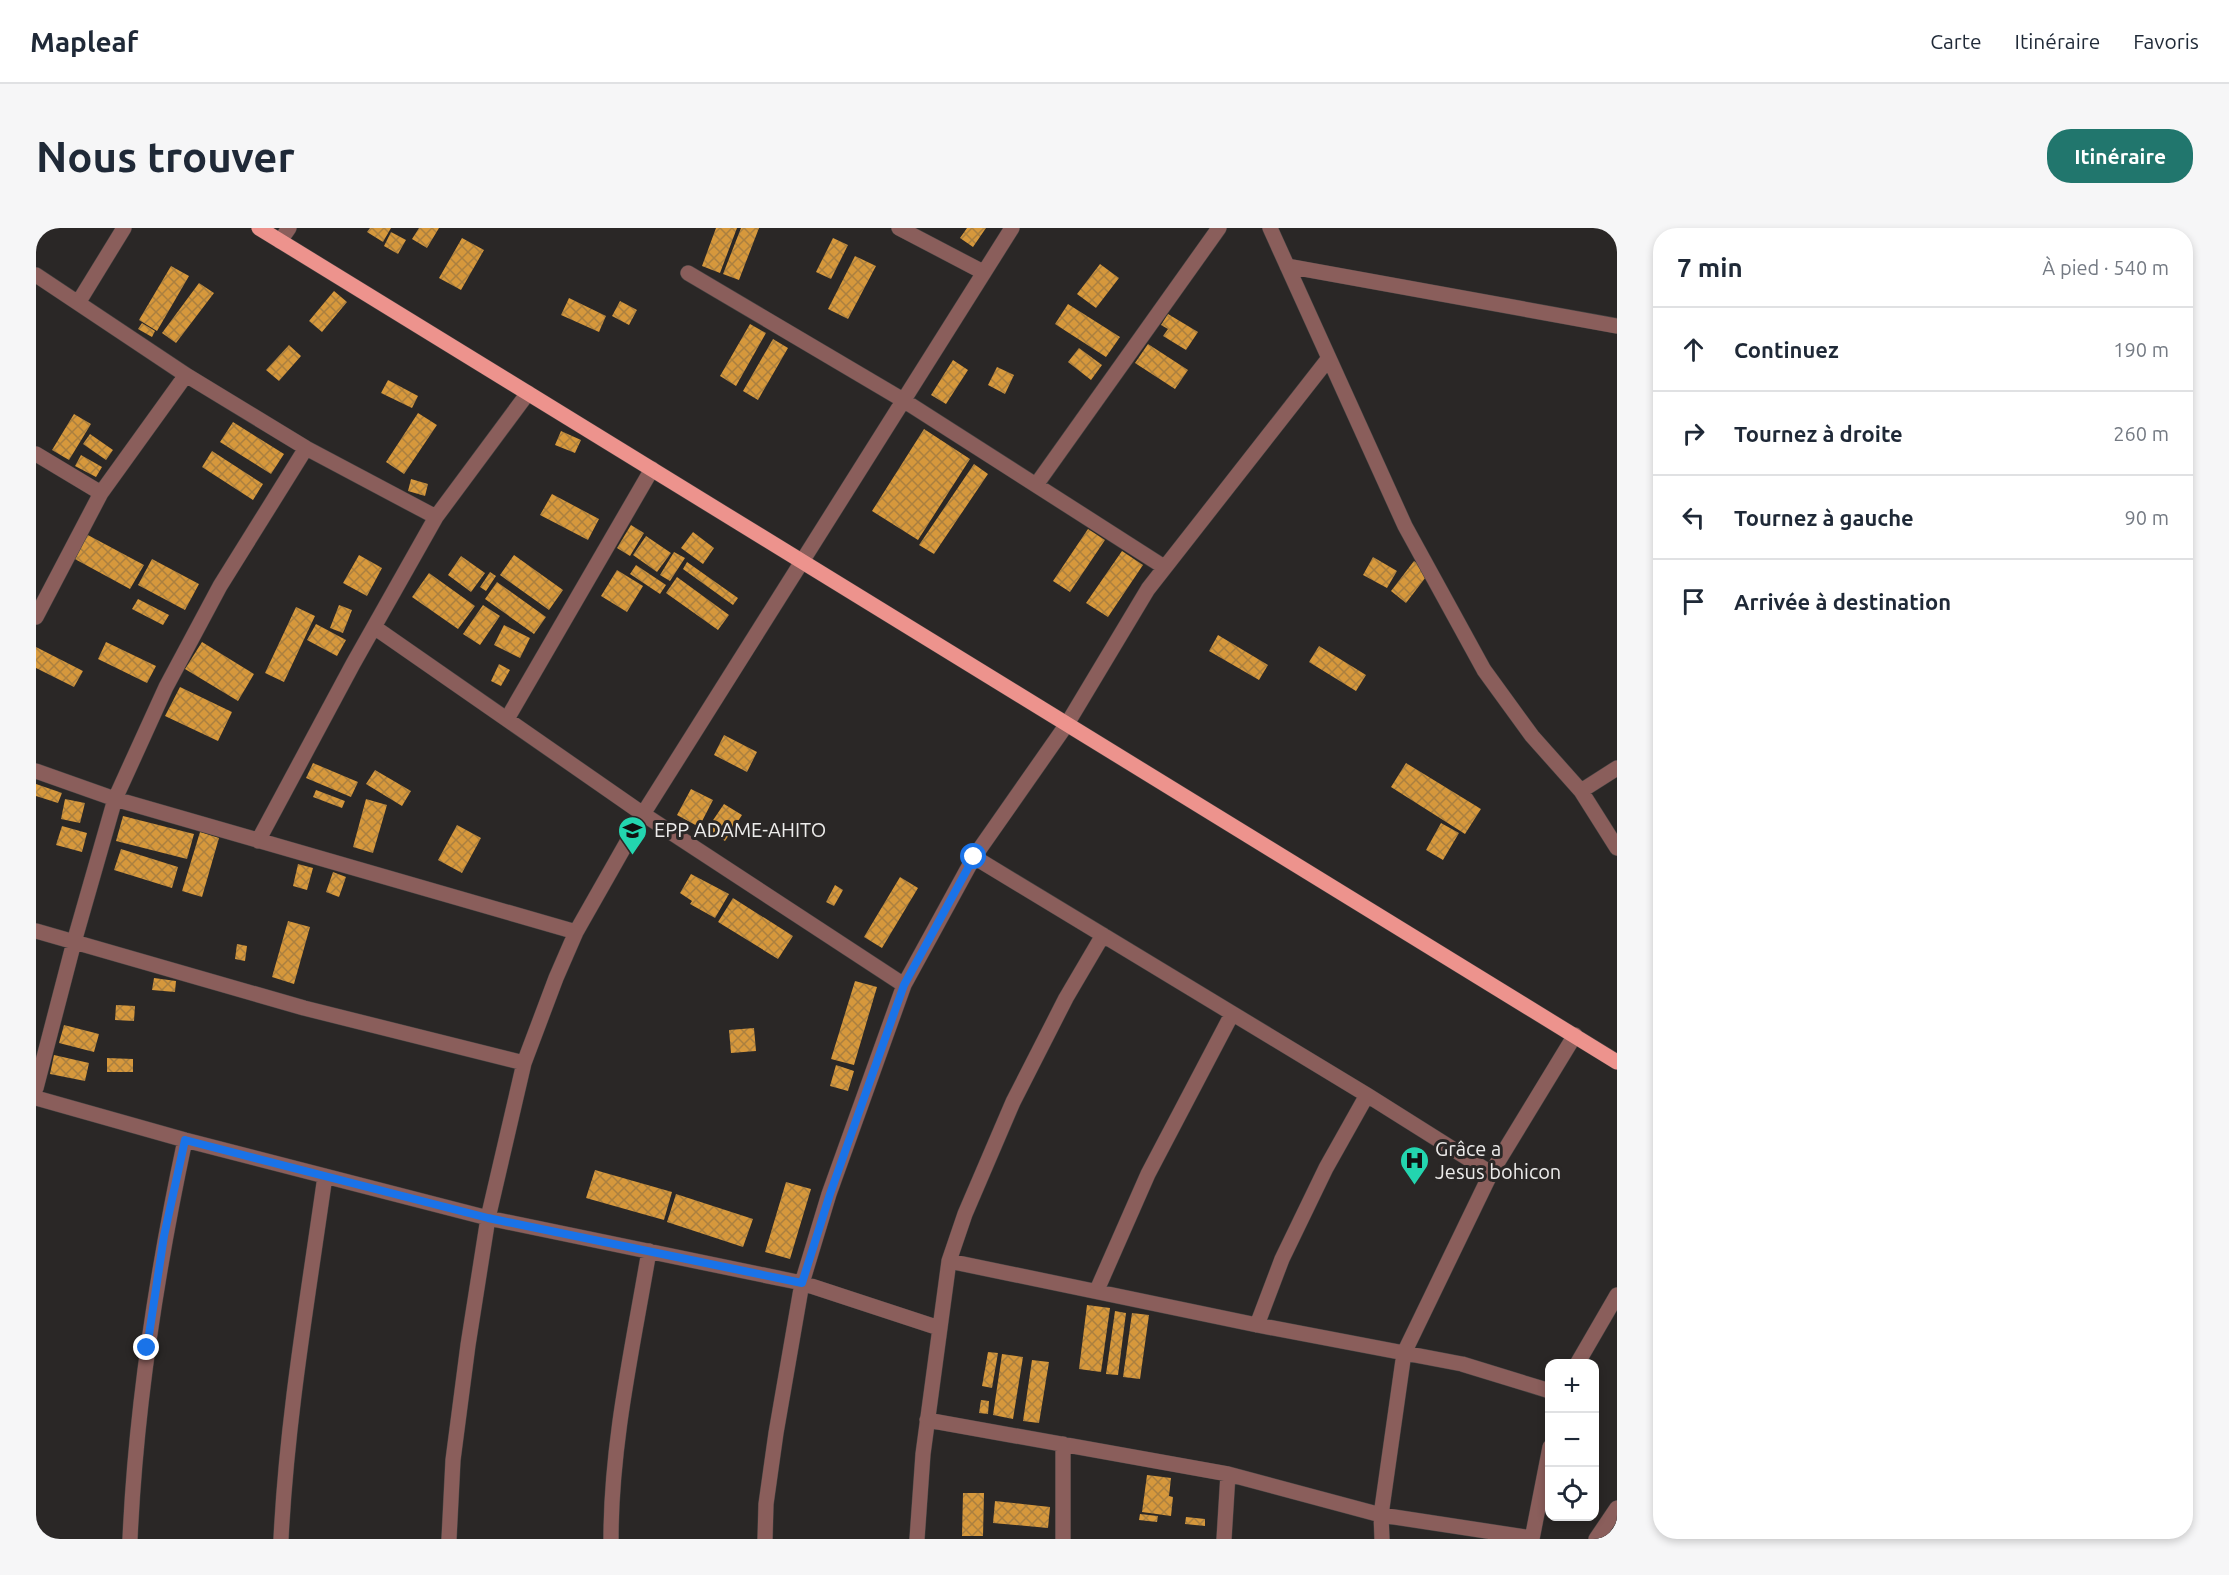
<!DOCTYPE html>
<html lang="fr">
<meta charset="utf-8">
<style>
:root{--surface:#fff;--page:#f6f6f7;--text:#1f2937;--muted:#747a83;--line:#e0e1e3;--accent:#21766d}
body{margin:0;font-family:Ubuntu,sans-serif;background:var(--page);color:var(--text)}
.controls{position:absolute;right:18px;bottom:18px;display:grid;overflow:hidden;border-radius:12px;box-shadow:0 3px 9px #0003}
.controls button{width:54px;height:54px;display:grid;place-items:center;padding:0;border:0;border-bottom:2px solid var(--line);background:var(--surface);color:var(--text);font:30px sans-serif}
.stop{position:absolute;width:18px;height:18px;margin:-14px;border:4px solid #1a73e8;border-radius:50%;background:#fff}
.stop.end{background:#1a73e8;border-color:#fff;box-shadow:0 2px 6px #0008}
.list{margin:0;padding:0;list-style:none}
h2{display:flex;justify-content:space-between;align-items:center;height:78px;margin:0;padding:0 24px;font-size:26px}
h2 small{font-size:20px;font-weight:400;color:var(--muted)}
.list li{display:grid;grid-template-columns:39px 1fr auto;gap:18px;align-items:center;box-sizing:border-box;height:84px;padding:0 24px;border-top:2px solid var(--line)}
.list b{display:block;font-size:22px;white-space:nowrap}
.list em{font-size:20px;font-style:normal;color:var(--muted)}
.icon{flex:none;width:33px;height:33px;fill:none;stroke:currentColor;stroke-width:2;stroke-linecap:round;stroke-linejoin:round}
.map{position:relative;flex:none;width:1581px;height:1311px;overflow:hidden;border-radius:24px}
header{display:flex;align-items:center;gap:36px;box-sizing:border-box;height:84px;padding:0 30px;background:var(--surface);border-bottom:2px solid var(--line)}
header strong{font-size:28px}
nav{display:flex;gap:33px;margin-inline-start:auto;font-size:21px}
.intro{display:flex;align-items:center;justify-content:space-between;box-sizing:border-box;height:144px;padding:0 36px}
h1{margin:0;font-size:42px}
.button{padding:15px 27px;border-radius:24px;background:var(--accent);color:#fff;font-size:21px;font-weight:700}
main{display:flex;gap:36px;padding:0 36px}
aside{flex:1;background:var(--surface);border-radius:24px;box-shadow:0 3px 9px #0003}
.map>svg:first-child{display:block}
</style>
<header>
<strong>Mapleaf</strong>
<nav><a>Carte</a><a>Itinéraire</a><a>Favoris</a></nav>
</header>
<div class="intro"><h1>Nous trouver</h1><a class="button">Itinéraire</a></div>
<main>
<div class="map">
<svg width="1581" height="1311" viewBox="0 0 1581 1311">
<defs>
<pattern id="building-cross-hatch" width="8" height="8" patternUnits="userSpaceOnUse" patternTransform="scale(1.5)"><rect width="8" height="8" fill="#d6983c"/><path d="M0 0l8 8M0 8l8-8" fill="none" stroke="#ab803f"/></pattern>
</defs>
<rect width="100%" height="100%" fill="#2a2726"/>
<!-- building -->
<path fill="url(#building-cross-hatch)" d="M334,0H355L347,14L331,4Z
M383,0H403L391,20L376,11Z
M680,0H701L684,45L666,38Z
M705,0H723L703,52L687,46Z
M931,0H950L937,19L924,10Z
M355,4L370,12L362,26L348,18Z
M426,10L448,22L425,62L403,50Z
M797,10L812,17L795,51L780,44Z
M819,28L840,38L812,91L792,81Z
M1064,36L1083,50L1060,80L1041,66Z
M135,38L153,48L121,103L103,92Z
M163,55L178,65L140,115L126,105Z
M298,63L311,74L286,104L273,93Z
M533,70L570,88L563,104L525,87Z
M584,73L601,82L593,97L576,88Z
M1032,76L1084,109L1070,129L1019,96Z
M1132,86L1162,104L1150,122L1127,108L1132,101L1125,97Z
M106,95L119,103L116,109L102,101Z
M714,96L730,105L700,158L684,148Z
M737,111L752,120L722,172L707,163Z
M1112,116L1152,142L1139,161L1099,135Z
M253,117L265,128L243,153L230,142Z
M1043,120L1066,137L1055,152L1032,134Z
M917,132L932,142L910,176L895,167Z
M961,139L978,147L969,166L952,157Z
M352,152L382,168L376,180L345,165Z
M382,185L401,197L368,246L350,234Z
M38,186L55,196L33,232L16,222Z
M197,194L248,226L235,246L184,214Z
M888,201L934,231L882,312L836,283Z
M525,203L545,212L539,225L519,217Z
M54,206L77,222L70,232L47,216Z
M176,223L227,256L217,272L166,239Z
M45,227L66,239L60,249L39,238Z
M938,236L952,246L898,326L883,317Z
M375,251L392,256L389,268L372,263Z
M516,266L563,291L552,312L504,287Z
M595,297L608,305L594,328L581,320Z
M1052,301L1069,312L1034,364L1017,353Z
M657,304L678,320L667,336L645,320Z
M50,306L108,337L94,361L37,330Z
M610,308L635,325L621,344L597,327Z
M1086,323L1107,337L1072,389L1050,375Z
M638,324L649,330L634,353L624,347Z
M323,327L346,340L331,368L307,355Z
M478,327L527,362L513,382L464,347Z
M425,328L449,345L435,364L412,347Z
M1337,329L1361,343L1351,360L1327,347Z
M116,331L163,356L149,382L102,357Z
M1378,333L1393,345L1370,375L1355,363Z
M651,334L702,370L697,377L647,341Z
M600,337L630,357L624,366L594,346Z
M581,342L607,358L591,384L565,368Z
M454,344L460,348L450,363L444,359Z
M393,345L439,378L422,401L376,369Z
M641,349L693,387L682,402L630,365Z
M461,354L510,389L498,406L449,371Z
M102,371L133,387L127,397L96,381Z
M303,377L316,382L307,405L294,400Z
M447,377L464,388L444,417L427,406Z
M260,379L279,388L248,454L229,445Z
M280,396L310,412L301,428L271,412Z
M468,397L494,410L484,430L458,417Z
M1182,407L1232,437L1223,452L1173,423Z
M70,414L120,438L111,455L62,431Z
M166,414L218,446L202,473L149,441Z
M1283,418L1330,447L1320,463L1273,434Z
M0,419L47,443L38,459L0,440Z
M463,436L474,442L465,458L455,453Z
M144,459L196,484L182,513L129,488Z
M688,507L721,524L711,544L678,527Z
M277,535L322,554L315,569L270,550Z
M1370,535L1445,581L1429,606L1355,559Z
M339,542L375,563L366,578L330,556Z
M0,556L26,565L22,575L0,568Z
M655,561L677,572L663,599L641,587Z
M280,562L309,573L306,580L277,569Z
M29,571L49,575L44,595L25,591Z
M330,571L351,577L337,625L317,619Z
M688,576L706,587L689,613L671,601Z
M87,588L158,606L151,631L80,613Z
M1405,595L1423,605L1407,632L1390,622Z
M421,597L445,610L426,645L402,632Z
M26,598L51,605L46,624L20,617Z
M164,604L183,610L166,669L146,663Z
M85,621L142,639L136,660L78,642Z
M262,636L277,640L271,662L257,658Z
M297,644L310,649L303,669L290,664Z
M655,646L693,666L679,690L654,676L656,673L644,665Z
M864,649L882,660L846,720L828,709Z
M799,657L807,662L798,678L790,674Z
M697,670L757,708L742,731L682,694Z
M252,693L274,699L258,756L236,749Z
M201,716L211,718L209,733L199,731Z
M118,750L140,753L139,764L116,762Z
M819,753L841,759L818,837L795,831Z
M80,777L99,778L98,793L79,792Z
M28,797L63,806L58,824L23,815Z
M718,800L720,823L695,825L693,802Z
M18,827L53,835L49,853L14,846Z
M71,830L97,831V844H71Z
M800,837L818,843L812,863L794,858Z
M559,942L636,964L628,992L550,970Z
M750,954L775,961L754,1031L729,1024Z
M640,966L717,991L707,1019L631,994Z
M1051,1077L1074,1080L1065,1144L1043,1141Z
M1079,1083L1090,1085L1082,1147L1070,1146Z
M1096,1085L1113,1087L1104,1151L1087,1149Z
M952,1124L962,1125L956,1160L946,1158Z
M966,1126L987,1129L977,1191L957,1187Z
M996,1132L1013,1134L1003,1195L987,1193Z
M945,1172L953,1173L952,1186L943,1185Z
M1111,1247L1135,1250L1133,1268L1137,1269L1135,1288L1106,1284Z
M927,1265H948L947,1308H926Z
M959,1273L1014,1279L1012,1300L957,1295Z
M1104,1286L1122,1288L1121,1294L1103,1292Z
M1150,1289L1169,1291V1298L1149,1296Z"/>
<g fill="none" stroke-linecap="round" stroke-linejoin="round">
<defs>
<path id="minor" d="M863,0L947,44
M1234,0L1369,298L1448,442L1496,508L1545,563L1581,620
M244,13L253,0
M1251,38L1581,98
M652,45L867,172L1128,339
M0,47L150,147L270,220L400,289
M42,75L88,0
M0,226L65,265
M1000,257L1183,0
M0,389L65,265L150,147
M338,399L607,586L868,757
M471,491L616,241
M0,543L79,571L540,704
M1545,563L1581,540
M222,613L317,436L400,289L492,165
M938,629L1331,867L1455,945
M0,703L268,780L488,835
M0,860L38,714L79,571L130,459L184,358L270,220
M0,870L149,912L452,990L766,1055L903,1100
M913,1033L1221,1097L1426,1136L1514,1163
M1061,1062L1112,946L1196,786
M1221,1097L1246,1031L1290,940L1331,867
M1541,1136L1581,1067
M891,1192L1192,1246L1345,1287L1496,1310
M1027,1216V1311
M94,1311C100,1176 121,1043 149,912
M245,1311C251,1189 272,1069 289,948
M413,1311L417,1232L432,1117L452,990L488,835L520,750L540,704L607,586L976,0
M575,1311C575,1214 597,1118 613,1023
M729,1311L730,1276L740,1205L766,1055L793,966L868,757L938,629L1031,496L1112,361L1293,130
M881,1311L887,1226L913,1033L929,986L977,874L1030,770L1067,707
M1188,1311L1192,1246
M1346,1311L1345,1287L1368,1125L1455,945L1539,807
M1496,1311L1514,1219
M1560,1311L1581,1280"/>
<path id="major" d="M223,0L1581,834"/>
</defs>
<!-- minor casing -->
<use href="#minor" stroke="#454342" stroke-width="16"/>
<!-- major casing -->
<use href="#major" stroke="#454342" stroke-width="16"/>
<!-- minor -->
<use href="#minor" stroke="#8a5e5b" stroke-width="15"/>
<!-- major -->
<use href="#major" stroke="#ed938d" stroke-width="15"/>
</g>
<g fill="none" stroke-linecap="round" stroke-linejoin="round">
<!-- route -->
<path stroke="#1a73e8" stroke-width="8" d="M111,1120L128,1008L149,912L452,990L766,1055L794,966L868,757L938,629"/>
</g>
<!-- icons -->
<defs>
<symbol id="school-pin" viewBox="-11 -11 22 30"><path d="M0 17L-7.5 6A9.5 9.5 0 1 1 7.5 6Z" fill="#23d5af" stroke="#2a2726"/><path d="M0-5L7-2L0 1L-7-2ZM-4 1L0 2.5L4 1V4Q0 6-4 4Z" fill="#111"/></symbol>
<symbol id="hospital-pin" viewBox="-11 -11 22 30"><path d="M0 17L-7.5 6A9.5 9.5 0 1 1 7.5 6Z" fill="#23d5af" stroke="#2a2726"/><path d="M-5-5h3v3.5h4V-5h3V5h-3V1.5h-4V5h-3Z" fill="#111"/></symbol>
</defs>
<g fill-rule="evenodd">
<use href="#school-pin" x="580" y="586" width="33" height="45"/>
<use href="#hospital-pin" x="1362" y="916" width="33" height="45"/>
</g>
<g text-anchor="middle" stroke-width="6" stroke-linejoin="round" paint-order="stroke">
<!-- poi labels -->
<g font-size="20" fill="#edeceb" stroke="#2a2726" text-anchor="start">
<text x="618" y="609">EPP ADAME-AHITO</text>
<text x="1399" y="928">Grâce a<tspan x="1399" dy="23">Jesus bohicon</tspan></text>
</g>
</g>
</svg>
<div class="controls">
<button>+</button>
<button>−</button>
<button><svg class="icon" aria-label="locate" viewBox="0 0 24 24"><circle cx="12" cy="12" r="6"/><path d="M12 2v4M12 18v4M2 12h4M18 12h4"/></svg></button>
</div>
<div class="stop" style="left:938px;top:629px"></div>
<div class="stop end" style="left:111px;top:1120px"></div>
</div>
<aside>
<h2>7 min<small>À pied · 540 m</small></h2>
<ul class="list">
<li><svg class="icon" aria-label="ahead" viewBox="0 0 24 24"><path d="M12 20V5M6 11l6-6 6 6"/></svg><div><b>Continuez</b></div><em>190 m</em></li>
<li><svg class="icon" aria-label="right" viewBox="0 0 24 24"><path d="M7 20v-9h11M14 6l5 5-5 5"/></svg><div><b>Tournez à droite</b></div><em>260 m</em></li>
<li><svg class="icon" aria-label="left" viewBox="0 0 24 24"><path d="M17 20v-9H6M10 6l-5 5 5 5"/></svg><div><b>Tournez à gauche</b></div><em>90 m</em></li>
<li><svg class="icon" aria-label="arrive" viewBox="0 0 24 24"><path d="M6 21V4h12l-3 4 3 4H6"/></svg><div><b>Arrivée à destination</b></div></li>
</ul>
</aside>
</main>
